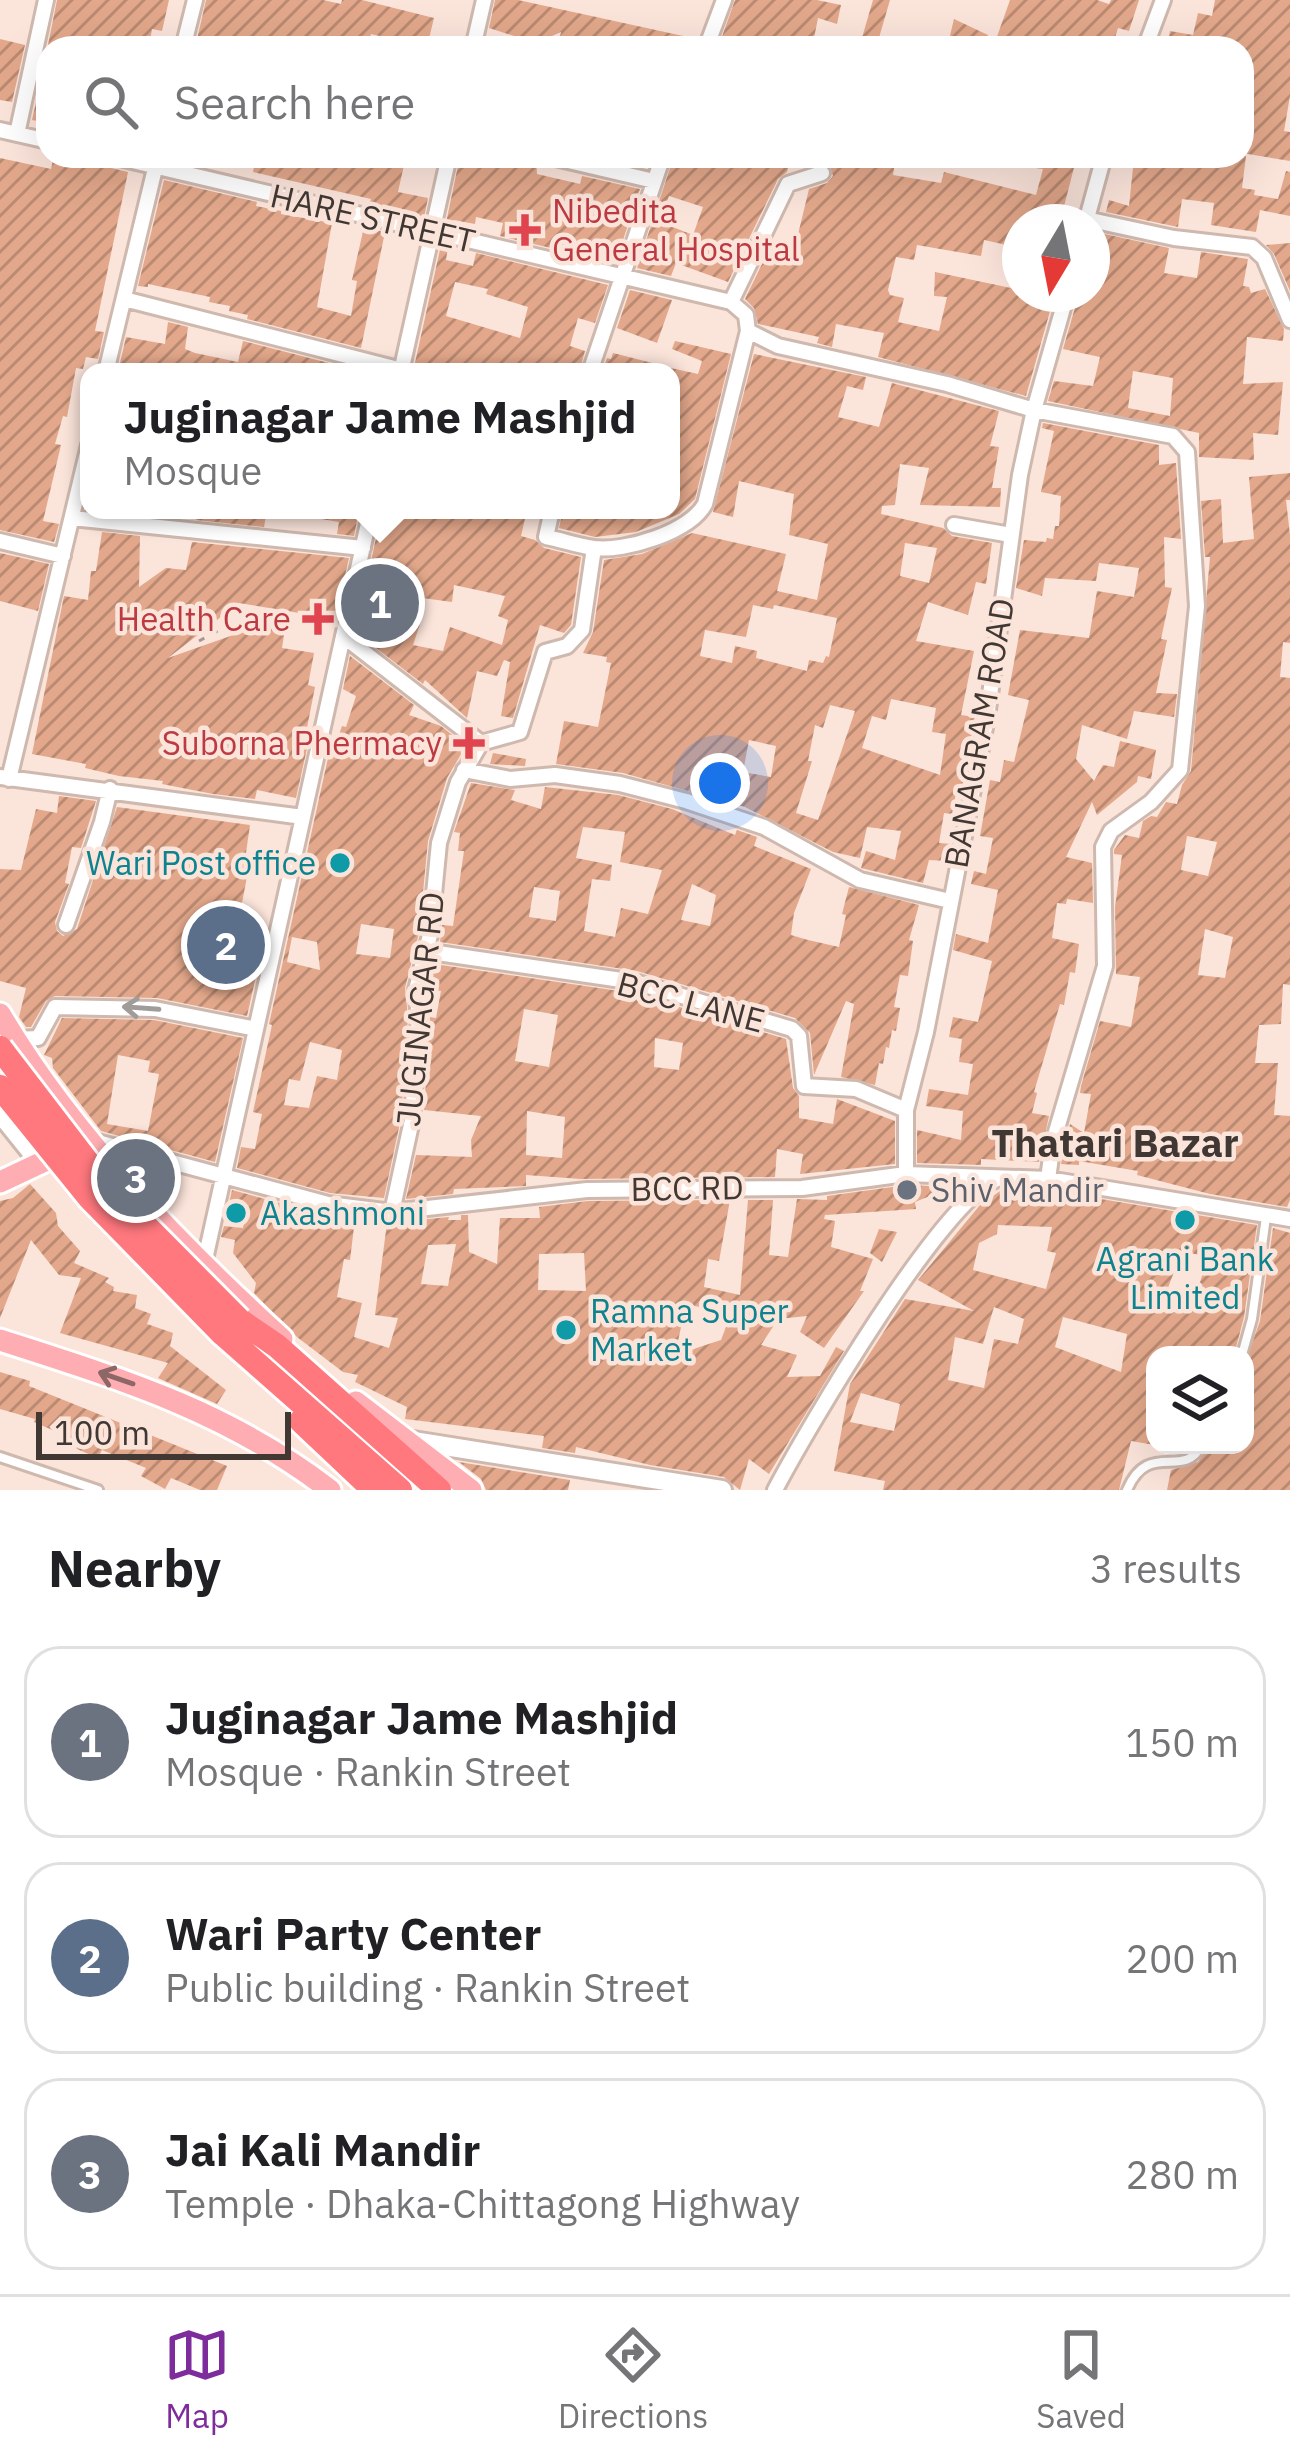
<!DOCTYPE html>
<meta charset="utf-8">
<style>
:root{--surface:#fff;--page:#f2f2f2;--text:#202124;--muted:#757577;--line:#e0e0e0;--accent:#7e2b9b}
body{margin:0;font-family:"IBM Plex Sans",sans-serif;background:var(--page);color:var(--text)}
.controls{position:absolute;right:36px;bottom:36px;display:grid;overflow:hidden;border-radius:24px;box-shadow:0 12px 48px #0002}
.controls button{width:108px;height:108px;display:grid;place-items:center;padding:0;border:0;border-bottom:3px solid var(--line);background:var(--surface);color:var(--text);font:60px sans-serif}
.compass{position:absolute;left:1002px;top:204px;width:108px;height:108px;border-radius:50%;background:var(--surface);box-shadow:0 12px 48px #0002;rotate:190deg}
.scale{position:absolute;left:36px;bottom:30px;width:255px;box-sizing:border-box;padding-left:12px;border:6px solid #413834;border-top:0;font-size:33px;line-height:42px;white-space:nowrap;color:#413834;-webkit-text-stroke:9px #fbe4da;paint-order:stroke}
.you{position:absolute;left:720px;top:783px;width:42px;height:42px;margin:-30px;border:9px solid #fff;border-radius:50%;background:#1a73e8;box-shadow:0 0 0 18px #1a73e833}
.badge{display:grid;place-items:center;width:78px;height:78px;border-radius:50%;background:var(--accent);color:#fff;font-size:39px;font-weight:700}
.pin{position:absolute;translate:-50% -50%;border:6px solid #fff;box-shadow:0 3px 12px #0006}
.popup{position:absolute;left:80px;top:363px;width:600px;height:156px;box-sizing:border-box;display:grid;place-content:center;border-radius:24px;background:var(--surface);filter:drop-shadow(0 3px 9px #0005);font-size:39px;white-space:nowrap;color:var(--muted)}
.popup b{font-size:45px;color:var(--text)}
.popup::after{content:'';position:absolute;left:50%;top:100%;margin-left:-24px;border:24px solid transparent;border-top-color:var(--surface)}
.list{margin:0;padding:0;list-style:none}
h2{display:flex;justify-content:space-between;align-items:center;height:156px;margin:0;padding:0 48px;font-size:51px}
h2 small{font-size:39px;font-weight:400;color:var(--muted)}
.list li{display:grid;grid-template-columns:78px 1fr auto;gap:36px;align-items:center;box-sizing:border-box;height:192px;margin:0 24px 24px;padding:0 24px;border:3px solid var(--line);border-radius:36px}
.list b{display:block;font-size:45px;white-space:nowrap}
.list p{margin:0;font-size:39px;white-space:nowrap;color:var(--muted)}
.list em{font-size:39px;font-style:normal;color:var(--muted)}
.icon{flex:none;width:66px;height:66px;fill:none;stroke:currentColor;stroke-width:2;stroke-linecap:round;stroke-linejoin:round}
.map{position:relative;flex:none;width:1290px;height:1490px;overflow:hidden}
.search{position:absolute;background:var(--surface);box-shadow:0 12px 48px #0002;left:36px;right:36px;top:36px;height:132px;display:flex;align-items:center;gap:30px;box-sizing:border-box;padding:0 42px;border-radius:36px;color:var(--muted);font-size:45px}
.sheet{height:804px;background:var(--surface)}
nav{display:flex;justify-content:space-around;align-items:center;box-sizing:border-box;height:168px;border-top:3px solid var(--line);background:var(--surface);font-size:33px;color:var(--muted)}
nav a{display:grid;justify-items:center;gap:6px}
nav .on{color:var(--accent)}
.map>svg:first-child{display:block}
</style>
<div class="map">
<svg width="1290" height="1490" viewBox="0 0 1290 1490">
<defs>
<pattern id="building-hatch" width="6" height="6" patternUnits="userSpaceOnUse" patternTransform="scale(3)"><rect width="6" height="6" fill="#e3a88b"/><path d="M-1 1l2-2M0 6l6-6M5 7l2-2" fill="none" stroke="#ba8a72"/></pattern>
</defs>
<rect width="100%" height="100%" fill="#fbe4da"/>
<!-- building -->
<path fill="url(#building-hatch)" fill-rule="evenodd" d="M57,0H169L162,31L152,29L149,48L48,45Z
M206,0H323L341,4L342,0H362L434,18L427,47L371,34L367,48H195Z
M495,0H518L697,39L695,48L640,43L639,48H557L561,32L536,43L489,28Z
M735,0H817L841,5L837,24L818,18L812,48H718Z
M873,0H890L876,48H859Z
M1010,0H1097L1109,4L1111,0H1139L1129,31L1118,28L1112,48H993Z
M1215,0H1290V96L1284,131L1290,132V161L1242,153V48H1167L1170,31L1193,35L1198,13L1212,16Z
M954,19L988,35L983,48L962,44L961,48H947Z
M0,39L25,45L12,102L0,100Z
M48,50V123L32,120Z
M54,156L100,160L107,167L128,172L95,331L104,332L98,359L86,357L83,369L76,368L67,417L63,416L55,444L61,445L43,521L59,524L54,542L0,530V158L51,169Z
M256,156H406L398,192L428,198L424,218L369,205L371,199L253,172Z
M460,156H536L537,174L580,184L582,176L640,189L619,252L605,247L602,260L500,236L503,223L476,217L475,224L454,220L453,225L446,223Z
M596,156H651L647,168Z
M674,156H791L787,172L778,179L728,282L676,263L671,276L637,268ZM669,196L703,207L693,235L660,222Z
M817,156H896L893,175L941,183L944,172L1036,195L1043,169L1010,164V156H1077L1060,222H1020V248L984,240L981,256L917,245L914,260L896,257L888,290L890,295L904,298L898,322L939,331L947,297L934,296L935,272L1020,290V294L1054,297L1026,396L878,357L884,333L836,324L832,347L817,343L819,337L758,324L754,308L745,299L773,241L772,246L794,251L809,189L827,183L833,176L829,164L815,163Z
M1115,156H1246L1242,188L1255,190L1254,195L1278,199L1286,171L1290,172V216L1260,210L1256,232L1211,225L1214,203L1182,199L1178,227L1106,212L1109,200L1129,206L1133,168L1113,165Z
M164,180L257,202L256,206L281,211V214L332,223L317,307L351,316L357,281L352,280L364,227L385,232L361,348L247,319L248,315L229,311L230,306L209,302L210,297L148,284V287L138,286Z
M1100,233L1169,248L1164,273L1197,278L1201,252L1248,259L1243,286L1249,287L1251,293L1265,289L1284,329L1283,341L1247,337L1243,384L1283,382L1278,435L1253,433L1254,460L1199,457V433L1048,401L1054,381L1093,386L1100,357L1063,349L1079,294H1092V235L1099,237ZM1133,371L1173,378L1170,416L1128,408Z
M1290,243V291L1274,254L1266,245Z
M441,245L448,247L446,260L473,266L476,253L608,285L595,323L578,318L570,346L585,351L579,372H413ZM455,282L488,289L486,294L528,307L520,338L446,316Z
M630,290L672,300L657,343L617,328Z
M168,322L188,327L185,349L195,353L238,362L243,341L356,370L168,372L120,363L126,337L165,344Z
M675,341L731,354L695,499L679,514L636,532L595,537L559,528L563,510H671V435L679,390H671V368L698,374L702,361L672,349Z
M613,353L668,367V372H602L607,358L611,359Z
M754,354L866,377L863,390L847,386L838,417L879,427L892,383L999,411L990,446L999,447L992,488H1001L1000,507L920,505L929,468L900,464L895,505L882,506L881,514L943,528L952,536L992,543L986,584L976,582L968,615L928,602L916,641L974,651L961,715L975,717L962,789L957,788L952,814L944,813L939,843L951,844L948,861L929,860L923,883L861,868L866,851L895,860L901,831L867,827L860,858L833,852L745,807L623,773L556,764L564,721L598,727L611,663L606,662L607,657L583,653L593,632L604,560L642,554L692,533L786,554L777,591L817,600L828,544L789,535L794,494L739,481L733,517L713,512ZM905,543L937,548L929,583L900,576ZM753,605L773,609L774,605L837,618L829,657L826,656L823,663L809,660L807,671L756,658L757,651L735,646L732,663L700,656L705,630L746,637ZM891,699L936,708L932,732L946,734L940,775L862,748L872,716L886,720ZM830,705L855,711L818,820L796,813L812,761H808L815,725L823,728ZM749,740L776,746L771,777L743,772Z
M1043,423L1159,445V465L1176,463L1181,539L1164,537L1165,587L1172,588L1161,639L1167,640L1156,693L1177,694L1174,717L1134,711L1127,739L1082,725L1076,759L1094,781L1103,765L1114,767L1120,741L1156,750L1151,779L1138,776L1137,782L1097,815L1092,802L1066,857L1092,863L1093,903L1067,899L1066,904L1057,903L1052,938L1079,944L1075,973L1070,972L1064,1005L1060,1004L1034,1092L1037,1093L1032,1113L1049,1116L1039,1162L981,1159V1165L917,1163V1130L961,1140L963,1111L926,1106L929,1089L968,1095L973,1064L959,1062L962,1039L949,1037L953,1017L978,1022L992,961L953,950L956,934L988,943L998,890L971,884L974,871L986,874L993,838L980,836L990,780L1000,782L1004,760L1014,762L1029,700L1008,695L1020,630L1089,638L1097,591L1134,597L1139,568L1099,563L1096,581L1045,578L1042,596L1016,588L1024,540L1046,542L1047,538L1053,539L1055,526H1059L1061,496L1041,492L1054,431L1042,428Z
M1290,473V500H1286L1290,535V643L1283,642L1280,677L1290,678V985L1283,984L1281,1024L1259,1025L1255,1063H1278L1274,1115L1290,1116V1200L1287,1207L1210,1194L1137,1175L1138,1171L1079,1161V1165L1061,1164L1070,1124L1084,1133L1091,1094L1080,1093L1081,1086L1100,1021L1131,1027L1140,977L1116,974L1115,907L1122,855L1114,854V850L1125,835L1139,838L1143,821L1151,816L1157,817L1166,802L1177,804L1182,785L1191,771L1210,557H1205L1201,501L1221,499L1223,543L1254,539L1249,477ZM1187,836L1217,842L1208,876L1181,870ZM1205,929L1233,937L1225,978L1198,975Z
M198,510H267L264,527L196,520Z
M310,510H359L354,536L337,534L339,522L309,517Z
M382,510L420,517L421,510H527L521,536L535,540L544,548L581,557L571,625L564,633L540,625L513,718L501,716L510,662L504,660L497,676L477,671L467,718L425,680L423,684L359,635L363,614L374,616L377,602L422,618L413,645L443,651L450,627L502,645L508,620L498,616L505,596L454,585L452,602L378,592L379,587L366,585Z
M102,532L140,536L139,587L166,568L186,570L192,542L349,558L335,619L239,603L168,658L287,616L282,648L314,653L308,685L315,687L304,743L308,744L296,798L257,790L255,799L213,794L162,784L163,781L119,776L85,768L86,764L32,754L64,596L88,600L91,571H96Z
M0,553L49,564L38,611L0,601Z
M350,656L414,705L409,715L441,726L466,746L447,778L428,841L419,933L405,988L408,1017L401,1118L384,1198L330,1193L237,1168L241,1147L255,1149L262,1114L253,1112L272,1025L269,1024L330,749H334L342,726L346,727L356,696L343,689ZM361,924L394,929L390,958L356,954ZM292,937L317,942L320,970L287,962ZM310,1042L342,1050L337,1080L317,1076L309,1108L284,1105L289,1079L300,1081Z
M493,753L526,759L525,766L490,764Z
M471,783L515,790L511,800L541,809L545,787L618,795L672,809L735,835L737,830L757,837L754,846L811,869L794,913L791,935L808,940L839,947L846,915L842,914L849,887L919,905L909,940L913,941L908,976L900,975L894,1007L900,1008L896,1031L892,1030L889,1048L886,1047L883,1064L879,1063L875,1085L841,1077L854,1004L846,1001L814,1075L810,1033L795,1018L637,971L440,942L442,925L453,926L464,851H458L460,833L454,832ZM583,827L625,832L620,862L662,870L648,914L621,908L615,937L584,931L592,879L610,881L612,865L576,858ZM692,884L716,895L710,926L681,920ZM534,887L560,891L556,921L529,917Z
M59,796L96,801L81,848L72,847L65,883L69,884L55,922L57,931L63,936L77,929L117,807L250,825L244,867H248L246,882L237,929L265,936L247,1016L157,998L55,996L46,1001L31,1027H26L19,1017L26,988L0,981V869L21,870L36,809L57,813Z
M434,964L633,993L786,1039L793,1088L799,1096V1118L833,1124L837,1099L895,1121V1164L800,1174L803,1154L777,1149L775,1177L581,1179L526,1175V1186L454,1189L453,1194L406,1199L416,1155L472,1157L471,1140L481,1116L424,1110L430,1017L436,1018L441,991L428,990ZM524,1009L558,1015L549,1067L515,1061ZM655,1038L683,1043L679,1070L654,1067ZM527,1111L565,1117L562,1158L526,1155Z
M62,1018L154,1020L243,1038L215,1162L101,1131L53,1068L52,1058L44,1055ZM118,1055L150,1061L148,1072L159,1074L148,1131L107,1124Z
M127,1162L181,1176L175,1198L155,1193Z
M30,1184L56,1213L58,1226L80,1251L74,1263L109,1278L105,1282L114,1287L113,1291L137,1295L135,1308L151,1314L147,1324L173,1333L170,1346L226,1390L217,1404L158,1378L168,1363L60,1333L81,1278L59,1275L31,1240L0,1318V1201L13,1198Z
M907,1185L952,1187L915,1202L916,1209L825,1215L824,1219L835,1221L831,1247L873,1259L860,1291H864L824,1348L800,1332L807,1316L778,1319L761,1345L797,1355L787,1377L820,1376L836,1347L844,1351L769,1474L749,1459L740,1490L724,1477L650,1465L576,1447L575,1453L542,1448L544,1436L405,1419L407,1407L355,1382L358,1375L343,1372L297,1337L254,1293L256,1283L233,1253L235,1240L221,1237L224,1226L243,1228L245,1217L227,1212L232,1190L325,1215L355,1219L350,1260L344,1259L337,1297L362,1303L354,1337L389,1348L398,1318L375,1315L387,1223L449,1217L448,1220H461V1215H468L469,1252L497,1264L500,1218H540L539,1207L588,1201L730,1200L719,1261L708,1259L704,1287L740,1295L748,1200H773L769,1255L788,1257L797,1199L827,1200V1196ZM456,1244L448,1286L421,1284L428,1245ZM584,1253L586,1291L538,1290L539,1254ZM686,1304L731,1314L721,1340L675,1355Z
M1003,1189L1047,1190L1257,1225L1244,1317L1234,1355H1155V1445L1131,1441L1119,1490H883L885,1481L834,1471L850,1384L905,1299L974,1311L918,1280L980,1205ZM998,1225L1052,1227L1047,1251L1056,1253L1046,1289L973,1270L979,1243L997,1234ZM1182,1251L1208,1257L1190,1313L1161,1306ZM994,1307L1024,1319L1018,1344L994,1339L984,1388L948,1380L955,1337L983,1344ZM1063,1317L1127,1334L1121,1372L1055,1347ZM861,1393L900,1404L894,1431L850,1422Z
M1273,1228L1290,1233V1490H1167L1171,1470L1198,1462L1210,1445H1245V1363L1260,1321Z
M879,1229L897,1232L882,1262L870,1253Z
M0,1372L30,1381L29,1386L227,1466L217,1490H200L171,1478L165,1489L141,1476L146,1468L102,1450L98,1458L70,1446L73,1439L34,1422L35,1419L0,1409Z
M459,1462L570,1480L568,1490H486L481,1479Z"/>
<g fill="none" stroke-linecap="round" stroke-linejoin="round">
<defs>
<path id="lane" d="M1242,1355L1252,1319L1266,1217
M0,1457L98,1490
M1127,1490C1149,1439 1183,1481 1202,1445"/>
<path id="street" d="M183,48L195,0
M473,48L484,0
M706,48L724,0
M1145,48L1163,0
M0,130L48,141
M17,134L46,0
M111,156L731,302L746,315L748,331L778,346L947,384L1034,410L1173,436L1187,452L1197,606L1180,770L1151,802L1111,831L1103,847L1105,966L1053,1142L1048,1179
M547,156L654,181
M1086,219L1174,238L1252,247L1264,258L1290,320
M1086,222L1104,156
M124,299L402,370
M731,302L788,184L822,173
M106,372L158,156
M401,372L449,156
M590,372L663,156
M552,510L546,537C562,540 578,546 594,548C625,552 690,532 705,504L748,331
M72,518L363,548
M954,525L1011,535
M0,541L63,556
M343,636L481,743
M481,743L520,732L545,652L567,646L582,630L594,548
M464,770L510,779L555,775L620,784L686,801L764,827L860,880L950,901
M0,777L303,817
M9,779L89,445
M66,925L102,822L110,789
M424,951L635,982L792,1029L799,1036L804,1086L856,1089L906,1110
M15,1039L38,1038L55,1007L155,1009L256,1029
M90,1140L328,1204L392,1212L587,1190L802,1188L906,1174L1048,1179L1290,1219
M906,1174V1110L926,1032L987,717L1020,475L1034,410L1067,294
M392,1212L412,1120L419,1017L416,990L430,935L439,843L458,782L481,743
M204,1264L371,510
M775,1490C807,1429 941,1201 997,1179"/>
<path id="secondary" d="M0,1113L40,1163
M407,1440L722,1490"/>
<path id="primary" d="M0,1014C71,1135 179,1245 282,1339
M0,1182L68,1150
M0,1340C121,1379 227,1411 330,1490
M356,1402L471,1490"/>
<path id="highway" d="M239,1320L277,1346L439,1490
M222,1333L400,1490
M301,1421L374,1490"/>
</defs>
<!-- lane casing -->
<use href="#lane" stroke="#cfb9af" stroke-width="14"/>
<!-- street casing -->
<use href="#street" stroke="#cfb9af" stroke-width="20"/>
<!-- secondary casing -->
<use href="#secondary" stroke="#cfb9af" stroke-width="24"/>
<!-- primary casing -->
<use href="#primary" stroke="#fff" stroke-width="27"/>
<!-- highway casing -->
<use href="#highway" stroke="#fff" stroke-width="30"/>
<!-- path -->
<path stroke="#a89790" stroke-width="3" stroke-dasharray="6 9" stroke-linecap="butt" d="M199,641L225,627L332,624"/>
<!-- lane -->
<use href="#lane" stroke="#fff" stroke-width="8"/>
<!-- street -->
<use href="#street" stroke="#fff" stroke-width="14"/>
<!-- secondary -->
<use href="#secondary" stroke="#fff" stroke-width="18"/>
<!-- primary -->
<use href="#primary" stroke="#feaeb2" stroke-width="21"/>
<!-- highway -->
<use href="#highway" stroke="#fe787e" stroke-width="24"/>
<defs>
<path id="highway-bridge" d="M0,1048L105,1185L239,1320
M0,1087L89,1197L222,1333"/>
</defs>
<!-- highway-bridge casing -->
<use href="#highway-bridge" stroke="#fff" stroke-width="30" stroke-linecap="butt"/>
<!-- highway-bridge -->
<use href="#highway-bridge" stroke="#fe787e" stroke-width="24"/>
</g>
<!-- one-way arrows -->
<defs><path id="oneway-shaft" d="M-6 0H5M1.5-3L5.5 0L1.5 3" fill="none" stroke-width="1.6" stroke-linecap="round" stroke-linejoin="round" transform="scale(3)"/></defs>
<use stroke="#a09c9a" href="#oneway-shaft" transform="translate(141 1008) rotate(-176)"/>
<use stroke="#8d6766" href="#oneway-shaft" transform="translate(116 1378) rotate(-161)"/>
<!-- markers -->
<g fill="#e0444e" stroke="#fbe4da" stroke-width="4.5">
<path d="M519 212h12v12h12v12h-12v12h-12v-12h-12v-12h12z"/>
<path d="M312 601h12v12h12v12h-12v12h-12v-12h-12v-12h12z"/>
<path d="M463 725h12v12h12v12h-12v12h-12v-12h-12v-12h12z"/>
</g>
<g fill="#0f9aa8" stroke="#fbe4da" stroke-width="4.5">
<circle cx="340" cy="863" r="12"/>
<circle cx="236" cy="1213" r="12"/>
<circle cx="1185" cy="1220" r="12"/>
<circle cx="566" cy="1330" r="12"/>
</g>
<circle fill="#6b7280" stroke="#fbe4da" stroke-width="4.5" cx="907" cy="1190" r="12"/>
<g text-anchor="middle" stroke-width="9" stroke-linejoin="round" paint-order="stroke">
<!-- health labels -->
<g font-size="33" fill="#be3a42" stroke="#fbe4da" text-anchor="end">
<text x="552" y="223" text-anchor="start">Nibedita<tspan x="552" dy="38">General Hospital</tspan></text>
<text x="291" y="631">Health Care</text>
<text x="442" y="755">Suborna Phermacy</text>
</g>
<!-- street labels -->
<g font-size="33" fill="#413834" stroke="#fbe4da">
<text transform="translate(373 218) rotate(13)" y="12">HARE STREET</text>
<text transform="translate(979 733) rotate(-80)" y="12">BANAGRAM ROAD</text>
<text transform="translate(691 1002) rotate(15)" y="12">BCC LANE</text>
<text transform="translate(420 1009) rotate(-84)" y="12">JUGINAGAR RD</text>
<text transform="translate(687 1188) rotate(-1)" y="12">BCC RD</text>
</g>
<!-- culture labels -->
<g font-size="33" fill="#0d838f" stroke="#fbe4da" text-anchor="start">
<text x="316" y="875" text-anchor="end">Wari Post office</text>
<text x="260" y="1225">Akashmoni</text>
<text x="1185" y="1271" text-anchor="middle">Agrani Bank<tspan x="1185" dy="38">Limited</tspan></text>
<text x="590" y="1323">Ramna Super<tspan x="590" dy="38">Market</tspan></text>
</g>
<!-- worship labels -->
<g font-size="33" fill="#5b616d" stroke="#fbe4da" text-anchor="start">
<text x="931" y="1202">Shiv Mandir</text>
</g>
<!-- quarter labels -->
<g font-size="39" font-weight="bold" fill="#413834" stroke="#fbe4da">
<text x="1115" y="1157">Thatari Bazar</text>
</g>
</g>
</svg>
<div class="controls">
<button><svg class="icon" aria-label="layers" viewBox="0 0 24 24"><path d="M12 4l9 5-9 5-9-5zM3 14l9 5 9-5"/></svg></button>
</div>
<svg class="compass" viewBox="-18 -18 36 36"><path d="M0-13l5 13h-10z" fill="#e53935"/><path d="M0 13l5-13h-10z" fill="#757577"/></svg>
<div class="scale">100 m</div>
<div class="you"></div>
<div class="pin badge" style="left:380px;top:603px;background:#6b7280">1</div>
<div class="popup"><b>Juginagar Jame Mashjid</b>Mosque</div>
<div class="pin badge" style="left:226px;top:945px;background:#5c6f8a">2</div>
<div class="pin badge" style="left:136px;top:1178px;background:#6b7280">3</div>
<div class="search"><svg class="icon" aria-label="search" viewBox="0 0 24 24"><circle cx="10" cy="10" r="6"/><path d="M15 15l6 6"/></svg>Search here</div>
</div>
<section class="sheet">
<h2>Nearby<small>3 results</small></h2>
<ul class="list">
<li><span class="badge" style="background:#6b7280">1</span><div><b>Juginagar Jame Mashjid</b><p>Mosque · Rankin Street</p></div><em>150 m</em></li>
<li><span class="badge" style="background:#5c6f8a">2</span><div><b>Wari Party Center</b><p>Public building · Rankin Street</p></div><em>200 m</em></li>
<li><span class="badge" style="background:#6b7280">3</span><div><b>Jai Kali Mandir</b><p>Temple · Dhaka-Chittagong Highway</p></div><em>280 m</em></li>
</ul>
</section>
<nav>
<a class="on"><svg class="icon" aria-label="map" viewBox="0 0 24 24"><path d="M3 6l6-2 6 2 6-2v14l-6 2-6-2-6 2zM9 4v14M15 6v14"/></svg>Map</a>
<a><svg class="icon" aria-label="directions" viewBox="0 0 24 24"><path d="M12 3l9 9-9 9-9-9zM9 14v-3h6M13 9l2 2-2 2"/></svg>Directions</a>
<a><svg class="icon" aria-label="saved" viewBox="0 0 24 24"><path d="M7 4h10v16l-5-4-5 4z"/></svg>Saved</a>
</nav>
